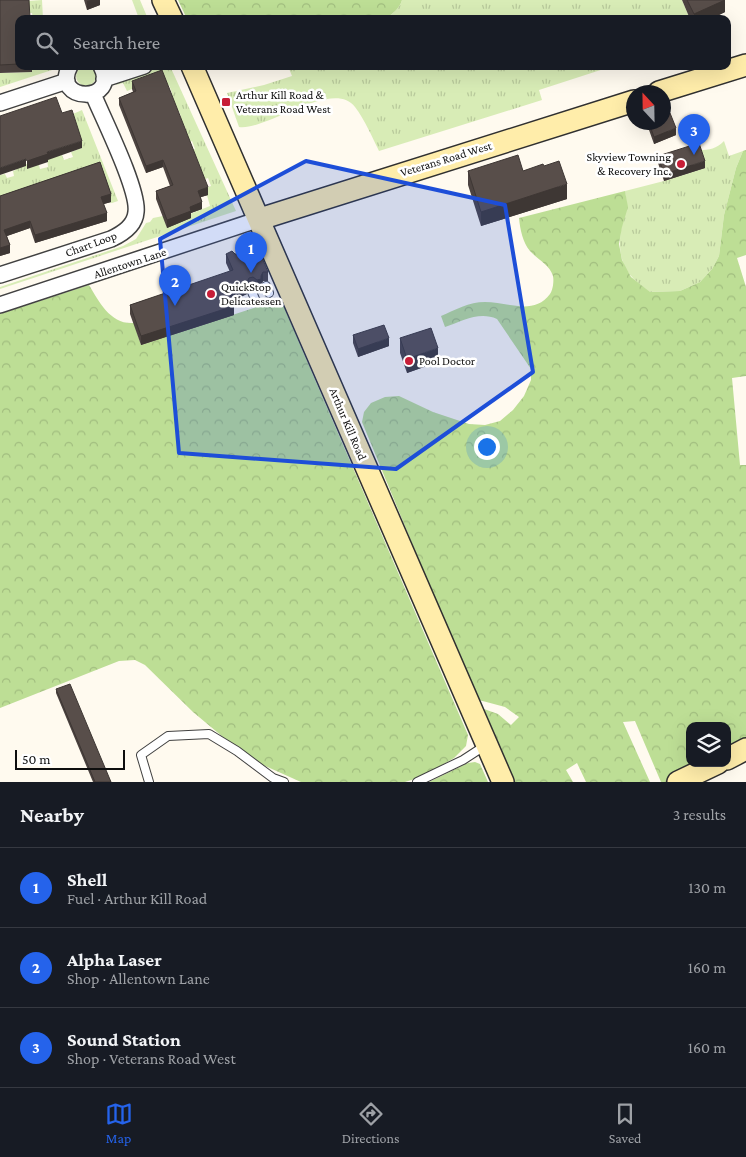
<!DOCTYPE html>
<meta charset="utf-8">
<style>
:root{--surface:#171b24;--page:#242831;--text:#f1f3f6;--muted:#9ea1a6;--line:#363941;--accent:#2563eb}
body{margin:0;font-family:"Crimson Pro",serif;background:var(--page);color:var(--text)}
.controls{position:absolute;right:15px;bottom:15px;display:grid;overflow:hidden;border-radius:10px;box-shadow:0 5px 20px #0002}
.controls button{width:45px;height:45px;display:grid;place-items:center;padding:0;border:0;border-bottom:1px solid var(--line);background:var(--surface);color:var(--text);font:25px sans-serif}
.compass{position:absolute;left:626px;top:85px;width:45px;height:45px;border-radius:50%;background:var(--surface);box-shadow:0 5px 20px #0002;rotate:338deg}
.scale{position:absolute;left:15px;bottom:12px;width:110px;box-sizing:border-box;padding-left:5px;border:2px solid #0e0e0e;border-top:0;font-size:14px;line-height:18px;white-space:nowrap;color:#0e0e0e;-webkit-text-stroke:4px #fff;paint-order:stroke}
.you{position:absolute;left:486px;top:446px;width:18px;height:18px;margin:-12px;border:4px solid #fff;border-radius:50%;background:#1a73e8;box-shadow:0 0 0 8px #1a73e833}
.badge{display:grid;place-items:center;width:32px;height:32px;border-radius:50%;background:var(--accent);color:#fff;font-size:16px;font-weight:700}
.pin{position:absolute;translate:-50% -41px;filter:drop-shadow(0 1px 2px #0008)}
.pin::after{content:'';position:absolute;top:26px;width:18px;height:15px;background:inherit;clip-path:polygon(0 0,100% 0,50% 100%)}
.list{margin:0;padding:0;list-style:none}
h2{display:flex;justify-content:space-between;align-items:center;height:65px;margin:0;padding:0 20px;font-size:21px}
h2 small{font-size:16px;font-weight:400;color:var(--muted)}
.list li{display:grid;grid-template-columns:32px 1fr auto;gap:15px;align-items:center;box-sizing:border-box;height:80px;padding:0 20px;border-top:1px solid var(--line)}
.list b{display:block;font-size:19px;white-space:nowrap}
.list p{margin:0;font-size:16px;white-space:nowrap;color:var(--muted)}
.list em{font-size:16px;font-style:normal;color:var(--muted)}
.icon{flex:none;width:28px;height:28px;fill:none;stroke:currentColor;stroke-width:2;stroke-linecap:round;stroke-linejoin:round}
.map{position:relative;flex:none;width:746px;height:782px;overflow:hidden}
.search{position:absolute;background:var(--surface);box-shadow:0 5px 20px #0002;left:15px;right:15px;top:15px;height:55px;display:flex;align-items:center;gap:12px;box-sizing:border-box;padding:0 18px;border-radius:10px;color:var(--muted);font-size:19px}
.sheet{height:305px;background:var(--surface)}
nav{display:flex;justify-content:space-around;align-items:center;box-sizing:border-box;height:70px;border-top:1px solid var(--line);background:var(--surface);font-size:14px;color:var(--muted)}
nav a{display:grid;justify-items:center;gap:2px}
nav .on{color:var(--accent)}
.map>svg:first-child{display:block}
</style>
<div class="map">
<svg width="746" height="782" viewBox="0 0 746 782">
<defs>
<pattern id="grass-tufts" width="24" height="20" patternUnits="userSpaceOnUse" patternTransform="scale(1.25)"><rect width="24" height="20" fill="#d8ecb6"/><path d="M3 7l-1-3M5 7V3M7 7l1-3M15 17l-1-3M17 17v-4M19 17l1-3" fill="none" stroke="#b8c99b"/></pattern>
<pattern id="forest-crowns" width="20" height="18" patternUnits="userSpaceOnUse" patternTransform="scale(1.25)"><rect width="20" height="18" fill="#bdde95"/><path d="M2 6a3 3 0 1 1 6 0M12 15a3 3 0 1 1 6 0" fill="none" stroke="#a1bd7f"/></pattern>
</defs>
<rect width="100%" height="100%" fill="#fffaef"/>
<!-- grass -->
<path fill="url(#grass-tufts)" d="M42,0L43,19H33L32,13H27L28,1Z
M132,0H140L148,19H132L138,16Z
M402,0H682L690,19H384C392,15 400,8 402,0Z
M32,66H55V69L0,87V73L32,72Z
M165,66H170L236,211L0,289V287L123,246L136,239L146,223L150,222L153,218L163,216L167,227L190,214L210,206L205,188L211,186L208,178L202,180L190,151L195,149L192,141L183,144L178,119L181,117L179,111L175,112L169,95L172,93L169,85L166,86L162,77L127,91L123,83L116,85L118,81Z
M288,66H613L539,90L542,100L379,151C372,137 365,120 355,107C333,78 267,131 239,127L227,93L264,85L292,76Z
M82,110L118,201L112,203L109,202H111L0,203V175L5,174L7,178L14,176L13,171L16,170V168L25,164L39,165L40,169L48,167L47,157L62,155L64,160L73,157L71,152L82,148L73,118V114Z
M724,141L729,156L743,151L736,168L724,215L719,256L712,269L700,282L680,291L649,292C644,287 636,282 632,277C619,263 618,243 622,225C626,208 628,209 625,191L664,181L705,168L699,150C710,150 716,149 724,141Z"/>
<!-- forest -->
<path fill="url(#forest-crowns)" d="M178,0H402C400,8 392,15 384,19H187Z
M746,150V255L737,258L746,287V376L732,378L740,465H746V740L727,750V726H690V763H703L666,782H661L635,721L623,722L650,782H586L577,763L566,770L573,782H514L484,709L498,714L511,725L519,717L505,707L479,700L464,669L362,422L364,412L371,403L385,397L399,396L433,412L469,424L485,425L500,421L513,410L524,396L531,380V369L497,319C479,311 463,321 445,327L441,316C455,310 469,302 485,302C507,302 534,316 550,294C553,290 554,281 553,276C549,264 538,260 530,251C523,243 520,229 519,218L625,191L628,207L622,227L619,244L622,260L631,277L650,292L680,291L700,282L712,269L719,256L724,215L736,168L743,151Z
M89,285C99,302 111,325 134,323L141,345L278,300L282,303L468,735L466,746L454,758L424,776L405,782H301L263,765L229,742L193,712L145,665L135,660L119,661L0,708V314Z
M475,762L480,764L488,782H429L468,763Z"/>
<!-- garden -->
<path fill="#d8ecb6" d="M76 76a10 10 0 1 1 20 0a10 10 0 1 1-20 0Z"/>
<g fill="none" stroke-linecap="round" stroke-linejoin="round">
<defs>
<path id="lane" d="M266,286L269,293
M252,292L255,299
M149,782L141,755L168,736L209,734L237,751L273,778L284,782
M417,782L463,760L486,745"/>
<path id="street" d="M70,66C50,103 121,104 101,66
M104,79L144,66
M0,103L67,81
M0,275L111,239C122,234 135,226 136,212C139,190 103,118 93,94
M0,305L260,219"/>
<path id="secondary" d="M163,0L172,19
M192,66L503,782
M659,92L746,65
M260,219L634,101
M727,759L746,749
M678,782L718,763"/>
</defs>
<!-- lane casing -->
<use href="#lane" stroke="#414141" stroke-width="10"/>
<!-- street casing -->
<use href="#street" stroke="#414141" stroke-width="18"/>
<!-- secondary casing -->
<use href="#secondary" stroke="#303030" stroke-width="24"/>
<!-- lane -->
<use href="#lane" stroke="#fff" stroke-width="8"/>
<!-- street -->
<use href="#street" stroke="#fff" stroke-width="15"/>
<!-- secondary -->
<use href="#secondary" stroke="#ffedaa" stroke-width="21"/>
</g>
<!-- wall -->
<path fill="#4c4340" d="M0,0L19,19V66H32V72L0,73Z
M84,0H100V5L87,10Z
M682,0H725V12L711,19H690Z
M132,81L208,195L201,197L202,209L191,213V218L167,228L156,199V191L170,186L163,167L146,173L119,105V98L133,92L132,89Z
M649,123L676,135L654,144L649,130Z
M658,156L705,168L664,181L658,163Z
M100,162L111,194V202L103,204L107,213V221L35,243L30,228L7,236L10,245V253L0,256V196Z
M544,166L567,199L481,226L468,185V171H523Z
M226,254H235L268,272V281H263L261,285V288L257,290L253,287H249L247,290V294L232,301L234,315L141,345L130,314V305L230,272L226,263Z
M353,335L389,346L358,357L353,343Z
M400,338L438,362L407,373L400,353Z
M56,689L111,782H93L56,693Z"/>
<!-- shaded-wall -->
<path fill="#3e3734" d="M91,0H100V5L87,10V1Z
M725,0V12L711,19H694V14Z
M676,128V135L654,144V137Z
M82,141V148L48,160V162L27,169V161L47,152Z
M26,159V166L0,175V168Z
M163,160V167L146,173V166Z
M705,161V168L664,181V174Z
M567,184V199L481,226V212Z
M208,187V195L198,198V191Z
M111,194V202L101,205V197Z
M202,202V209L191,213V218L167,228V220L190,207Z
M107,213V221L35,243V235Z
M30,221V228L4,237V230Z
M10,245V253L0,256V248Z
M263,272V281L261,285V288L257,290V280Z
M249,278V287L247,290V294L229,302V293L247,282Z
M234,306V315L141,345V336Z
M389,338V346L358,357V349Z
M438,348V362L407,373V359Z"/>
<!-- building -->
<path fill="#584e4a" stroke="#3e3734" d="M0,0H29L30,19H19V64L0,65Z
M687,0H725L694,14Z
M162,70L208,187L198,191L202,202L190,207L191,211L167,220L156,191L173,185L163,160L146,166L119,98L136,91L132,81Z
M56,97L62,113L72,110L82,141L47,152L48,154L27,161L26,159L0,168V116Z
M670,113L676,128L654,137L649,123L664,122V116Z
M699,143L705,161L664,174L658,156Z
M518,155L523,171L543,164L544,166L559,161L567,184L481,212L468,171Z
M100,162L111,194L101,197L107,213L35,235L30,221L4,230L10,245L0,248V196Z
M255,241L268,272H263L261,276V279L257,280L253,277L249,278L247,282V285L229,293L234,306L141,336L130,305L233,270L226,254L232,251L235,254H239L242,250V247Z
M384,325L389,338L358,349L353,335Z
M431,328L438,348L407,359L400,338Z
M70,684L111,782H95L56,689Z"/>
<!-- marked area -->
<path fill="#1d4ed8" fill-opacity="0.2" stroke="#1d4ed8" stroke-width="4" stroke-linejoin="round" d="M306,161L505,205L533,372L396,469L179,453L160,239Z"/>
<!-- markers -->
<g fill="#c71e37" stroke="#fff" stroke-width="2">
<rect x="221" y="97" width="10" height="10" rx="2.5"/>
<circle cx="681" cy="164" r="5"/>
<circle cx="211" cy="294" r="5"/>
<circle cx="409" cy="361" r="5"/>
</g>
<g text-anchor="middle" stroke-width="5" stroke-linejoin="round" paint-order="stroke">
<!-- poi labels -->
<g font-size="12" fill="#0e0e0e" stroke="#fff" text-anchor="start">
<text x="236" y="99">Arthur Kill Road &amp;<tspan x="236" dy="14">Veterans Road West</tspan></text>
<text x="671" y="161" text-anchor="end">Skyview Towning<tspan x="671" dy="14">&amp; Recovery Inc.</tspan></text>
<text x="221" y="291">QuickStop<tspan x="221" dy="14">Delicatessen</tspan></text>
<text x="419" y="365">Pool Doctor</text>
</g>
<!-- street labels -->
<g font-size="12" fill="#0e0e0e" stroke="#fff">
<text transform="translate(446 159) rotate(-17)" y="4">Veterans Road West</text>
<text transform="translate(91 244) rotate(-20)" y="4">Chart Loop</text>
<text transform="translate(130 263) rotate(-18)" y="4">Allentown Lane</text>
<text transform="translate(348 424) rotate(67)" y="4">Arthur Kill Road</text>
</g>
</g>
</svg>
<div class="controls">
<button><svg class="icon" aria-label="layers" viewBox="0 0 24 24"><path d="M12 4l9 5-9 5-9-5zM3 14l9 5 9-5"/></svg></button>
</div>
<svg class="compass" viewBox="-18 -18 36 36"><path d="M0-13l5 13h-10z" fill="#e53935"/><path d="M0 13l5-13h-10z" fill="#9ea1a6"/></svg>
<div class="scale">50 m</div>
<div class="you"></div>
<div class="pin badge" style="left:251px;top:273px">1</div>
<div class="pin badge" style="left:175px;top:306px">2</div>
<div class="pin badge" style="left:694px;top:155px">3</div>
<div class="search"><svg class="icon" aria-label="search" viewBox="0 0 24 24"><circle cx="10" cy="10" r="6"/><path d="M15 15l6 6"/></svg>Search here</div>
</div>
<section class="sheet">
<h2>Nearby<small>3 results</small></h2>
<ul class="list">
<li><span class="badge">1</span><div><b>Shell</b><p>Fuel · Arthur Kill Road</p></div><em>130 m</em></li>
<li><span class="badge">2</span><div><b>Alpha Laser</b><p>Shop · Allentown Lane</p></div><em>160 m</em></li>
<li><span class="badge">3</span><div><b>Sound Station</b><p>Shop · Veterans Road West</p></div><em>160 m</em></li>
</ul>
</section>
<nav>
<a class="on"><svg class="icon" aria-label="map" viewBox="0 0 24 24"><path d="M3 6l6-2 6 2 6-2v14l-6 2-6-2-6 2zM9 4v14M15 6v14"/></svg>Map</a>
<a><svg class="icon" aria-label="directions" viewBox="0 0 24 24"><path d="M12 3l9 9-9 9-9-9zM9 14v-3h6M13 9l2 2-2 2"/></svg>Directions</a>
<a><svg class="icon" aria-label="saved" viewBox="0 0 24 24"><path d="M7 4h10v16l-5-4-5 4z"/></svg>Saved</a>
</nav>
